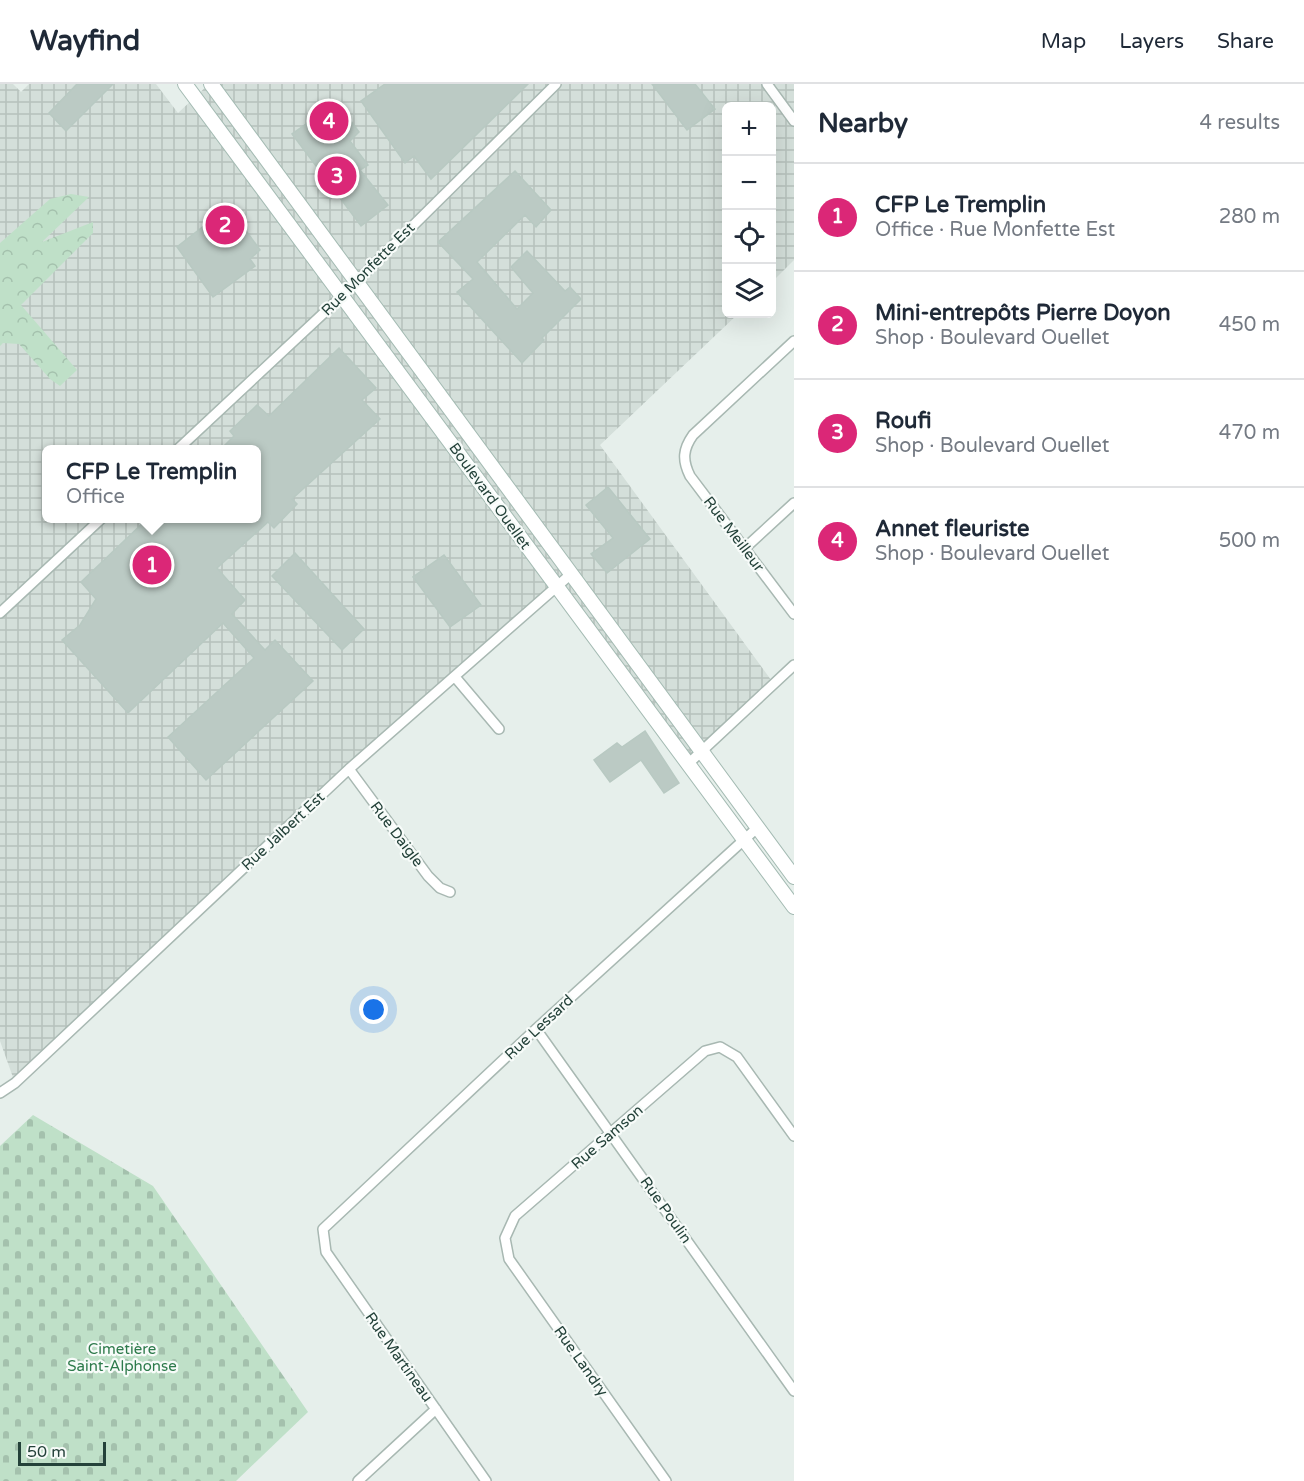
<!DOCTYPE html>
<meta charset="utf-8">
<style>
:root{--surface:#fff;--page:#f2f2f3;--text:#1f2937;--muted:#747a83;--line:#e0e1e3;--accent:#db2777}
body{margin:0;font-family:"Varela Round",sans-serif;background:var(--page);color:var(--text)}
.controls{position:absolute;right:18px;top:18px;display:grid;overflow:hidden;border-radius:9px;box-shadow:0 6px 24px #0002}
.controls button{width:54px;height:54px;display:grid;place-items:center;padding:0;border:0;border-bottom:2px solid var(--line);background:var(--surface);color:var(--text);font:30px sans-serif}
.scale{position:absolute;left:18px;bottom:15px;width:88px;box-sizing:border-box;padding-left:6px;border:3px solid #24423a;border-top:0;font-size:16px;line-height:21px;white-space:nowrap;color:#24423a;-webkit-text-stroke:4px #f7fbf9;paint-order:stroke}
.you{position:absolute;left:374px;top:926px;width:21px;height:21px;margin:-15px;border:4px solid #fff;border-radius:50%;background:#1a73e8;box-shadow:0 0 0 9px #1a73e833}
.badge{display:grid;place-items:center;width:39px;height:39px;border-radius:50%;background:var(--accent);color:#fff;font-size:20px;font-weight:700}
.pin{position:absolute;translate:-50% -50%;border:3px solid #fff;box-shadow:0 2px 6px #0006}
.popup{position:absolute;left:42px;top:361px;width:219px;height:78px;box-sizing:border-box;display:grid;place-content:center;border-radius:9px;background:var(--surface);filter:drop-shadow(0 2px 4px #0005);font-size:20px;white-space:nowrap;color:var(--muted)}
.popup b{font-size:22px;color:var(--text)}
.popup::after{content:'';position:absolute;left:50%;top:100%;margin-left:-12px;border:12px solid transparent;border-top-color:var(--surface)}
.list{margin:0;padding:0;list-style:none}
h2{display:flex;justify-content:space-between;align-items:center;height:78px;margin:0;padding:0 24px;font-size:26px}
h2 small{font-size:20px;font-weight:400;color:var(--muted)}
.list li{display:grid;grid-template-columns:39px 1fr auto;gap:18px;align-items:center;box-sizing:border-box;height:108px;padding:0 24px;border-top:2px solid var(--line)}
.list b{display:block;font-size:22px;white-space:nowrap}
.list p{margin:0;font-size:20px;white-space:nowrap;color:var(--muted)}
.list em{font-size:20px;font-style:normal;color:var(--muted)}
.icon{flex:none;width:33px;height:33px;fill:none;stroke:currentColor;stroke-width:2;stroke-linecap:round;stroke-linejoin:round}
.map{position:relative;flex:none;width:794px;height:1397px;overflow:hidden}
header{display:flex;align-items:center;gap:36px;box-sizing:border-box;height:84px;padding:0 30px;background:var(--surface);border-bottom:2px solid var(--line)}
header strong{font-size:28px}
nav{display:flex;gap:33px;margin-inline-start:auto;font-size:21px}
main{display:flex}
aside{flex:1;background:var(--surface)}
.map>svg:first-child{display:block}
</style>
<header>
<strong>Wayfind</strong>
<nav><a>Map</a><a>Layers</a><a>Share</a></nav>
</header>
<main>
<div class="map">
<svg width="794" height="1397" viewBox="0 0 794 1397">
<defs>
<pattern id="industrial-grid" width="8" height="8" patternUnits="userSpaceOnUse" patternTransform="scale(1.5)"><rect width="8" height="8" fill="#d4dfda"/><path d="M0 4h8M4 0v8" fill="none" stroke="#b6c1bc"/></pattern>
<pattern id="forest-crowns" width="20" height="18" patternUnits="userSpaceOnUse" patternTransform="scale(1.5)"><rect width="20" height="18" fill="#bfe0c8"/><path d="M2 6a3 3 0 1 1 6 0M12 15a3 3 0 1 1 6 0" fill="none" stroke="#a4c1ad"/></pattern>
<pattern id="cemetery-stones" width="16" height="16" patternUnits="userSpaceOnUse" patternTransform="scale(1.5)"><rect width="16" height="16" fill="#bfe0c8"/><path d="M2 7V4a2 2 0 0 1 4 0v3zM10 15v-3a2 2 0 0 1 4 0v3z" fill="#a4c1ad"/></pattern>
</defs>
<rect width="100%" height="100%" fill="#e6efeb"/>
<!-- industrial -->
<path fill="url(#industrial-grid)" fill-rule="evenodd" d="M0,0H13L21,8L29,0H156L178,29L209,0H794V176L772,198V22H726V230H738L600,361L774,600L689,679L557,503L349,685L15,999L0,957ZM47,366H257V434H47Z"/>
<!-- forest -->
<path fill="url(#forest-crowns)" d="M71,110L89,113L42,158L93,138V149L21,221L77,286L60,302L50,295L19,260L3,259L0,262V159L50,115Z"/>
<!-- cemetery -->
<path fill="url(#cemetery-stones)" d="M33,1031L153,1102L308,1328L236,1397H0V1062Z"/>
<!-- building -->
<path fill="#bbcac4" stroke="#b8c9c2" stroke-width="1.5" d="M77,0H113L66,47L49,29Z
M385,0H528L431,95L414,72L405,79L361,17Z
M652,0H695L715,25L687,46Z
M337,18L359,48L350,57L368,81L360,86L388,121L361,142L292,50Z
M515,87L551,126L536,143L525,131L477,178L517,225L533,209L511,183L527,167L565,207L570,203L581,215L542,254L544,256L522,279L457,208L473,195L438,158Z
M232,127L260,166L250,175L255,182L213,213L177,163L219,130L222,135Z
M339,264L376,304L362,316L380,335L292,415L297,420L274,444L268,438L217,484L245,516L232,530L265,566L275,556L313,597L206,696L168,653L254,574L223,539L128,629L62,556L80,541L96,515L81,498L147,435H257V366H220L234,352L230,347L257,321L269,332Z
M608,403L650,455L607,489L591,470L613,454L586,421Z
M295,469L364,545L342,566L272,492Z
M444,471L481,521L450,543L413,493Z
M645,647L679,699L664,709L641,676L610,698L594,676L617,659L622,663Z"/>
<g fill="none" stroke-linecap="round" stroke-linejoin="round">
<defs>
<path id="street" d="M767,0L794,37
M794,257L693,351C683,365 682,376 690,392L794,530
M177,366L342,212L556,0
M745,464L794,419
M0,529L102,434
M455,593L499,645
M689,679L794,581
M349,685L428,792L440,804L450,808
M536,945L794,1307
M0,1009L15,999L349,685L571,490
M358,1397L436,1325
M486,1397L326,1168L323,1145L536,945L757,744
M666,1397L509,1175L505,1154L515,1132L705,967L720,963L737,973L794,1052"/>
<path id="secondary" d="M185,0L794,823
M211,0L794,793"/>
</defs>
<!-- street casing -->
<use href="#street" stroke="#a8b8b2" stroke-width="12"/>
<!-- secondary casing -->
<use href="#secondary" stroke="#a4bbb3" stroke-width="16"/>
<!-- street -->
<use href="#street" stroke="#fff" stroke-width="9"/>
<!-- secondary -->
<use href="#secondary" stroke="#fff" stroke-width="14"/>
</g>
<g text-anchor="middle" stroke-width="4.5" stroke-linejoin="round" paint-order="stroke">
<!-- street labels -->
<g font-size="15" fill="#24423a" stroke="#f7fbf9">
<text transform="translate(368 185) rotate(-45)" y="5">Rue Monfette Est</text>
<text transform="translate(490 412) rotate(54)" y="5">Boulevard Ouellet</text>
<text transform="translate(734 450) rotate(53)" y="5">Rue Meilleur</text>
<text transform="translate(283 747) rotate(-43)" y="5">Rue Jalbert Est</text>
<text transform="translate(397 750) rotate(53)" y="5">Rue Daigle</text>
<text transform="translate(539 943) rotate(-43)" y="5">Rue Lessard</text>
<text transform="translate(607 1053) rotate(-41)" y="5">Rue Samson</text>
<text transform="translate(666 1126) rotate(55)" y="5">Rue Poulin</text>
<text transform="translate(399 1273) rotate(55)" y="5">Rue Martineau</text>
<text transform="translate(581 1277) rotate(55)" y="5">Rue Landry</text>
</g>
<!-- park labels -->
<g font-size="15" fill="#2d7a4b" stroke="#f7fbf9">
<text x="122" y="1270">Cimetière<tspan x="122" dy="17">Saint-Alphonse</tspan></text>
</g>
</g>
</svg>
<div class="controls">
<button>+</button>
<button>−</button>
<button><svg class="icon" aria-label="locate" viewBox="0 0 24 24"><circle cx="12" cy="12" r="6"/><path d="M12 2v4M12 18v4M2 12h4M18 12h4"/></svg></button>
<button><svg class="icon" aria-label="layers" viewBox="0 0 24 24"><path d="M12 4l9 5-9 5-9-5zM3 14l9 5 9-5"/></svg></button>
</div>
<div class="scale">50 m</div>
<div class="you"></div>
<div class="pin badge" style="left:152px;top:481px">1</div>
<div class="popup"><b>CFP Le Tremplin</b>Office</div>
<div class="pin badge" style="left:225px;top:141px">2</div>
<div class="pin badge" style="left:337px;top:92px">3</div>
<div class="pin badge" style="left:329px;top:37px">4</div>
</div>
<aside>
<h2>Nearby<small>4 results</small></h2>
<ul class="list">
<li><span class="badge">1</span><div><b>CFP Le Tremplin</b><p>Office · Rue Monfette Est</p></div><em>280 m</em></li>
<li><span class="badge">2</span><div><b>Mini-entrepôts Pierre Doyon</b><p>Shop · Boulevard Ouellet</p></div><em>450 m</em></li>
<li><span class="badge">3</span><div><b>Roufi</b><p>Shop · Boulevard Ouellet</p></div><em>470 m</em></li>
<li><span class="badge">4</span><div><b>Annet fleuriste</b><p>Shop · Boulevard Ouellet</p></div><em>500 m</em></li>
</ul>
</aside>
</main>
